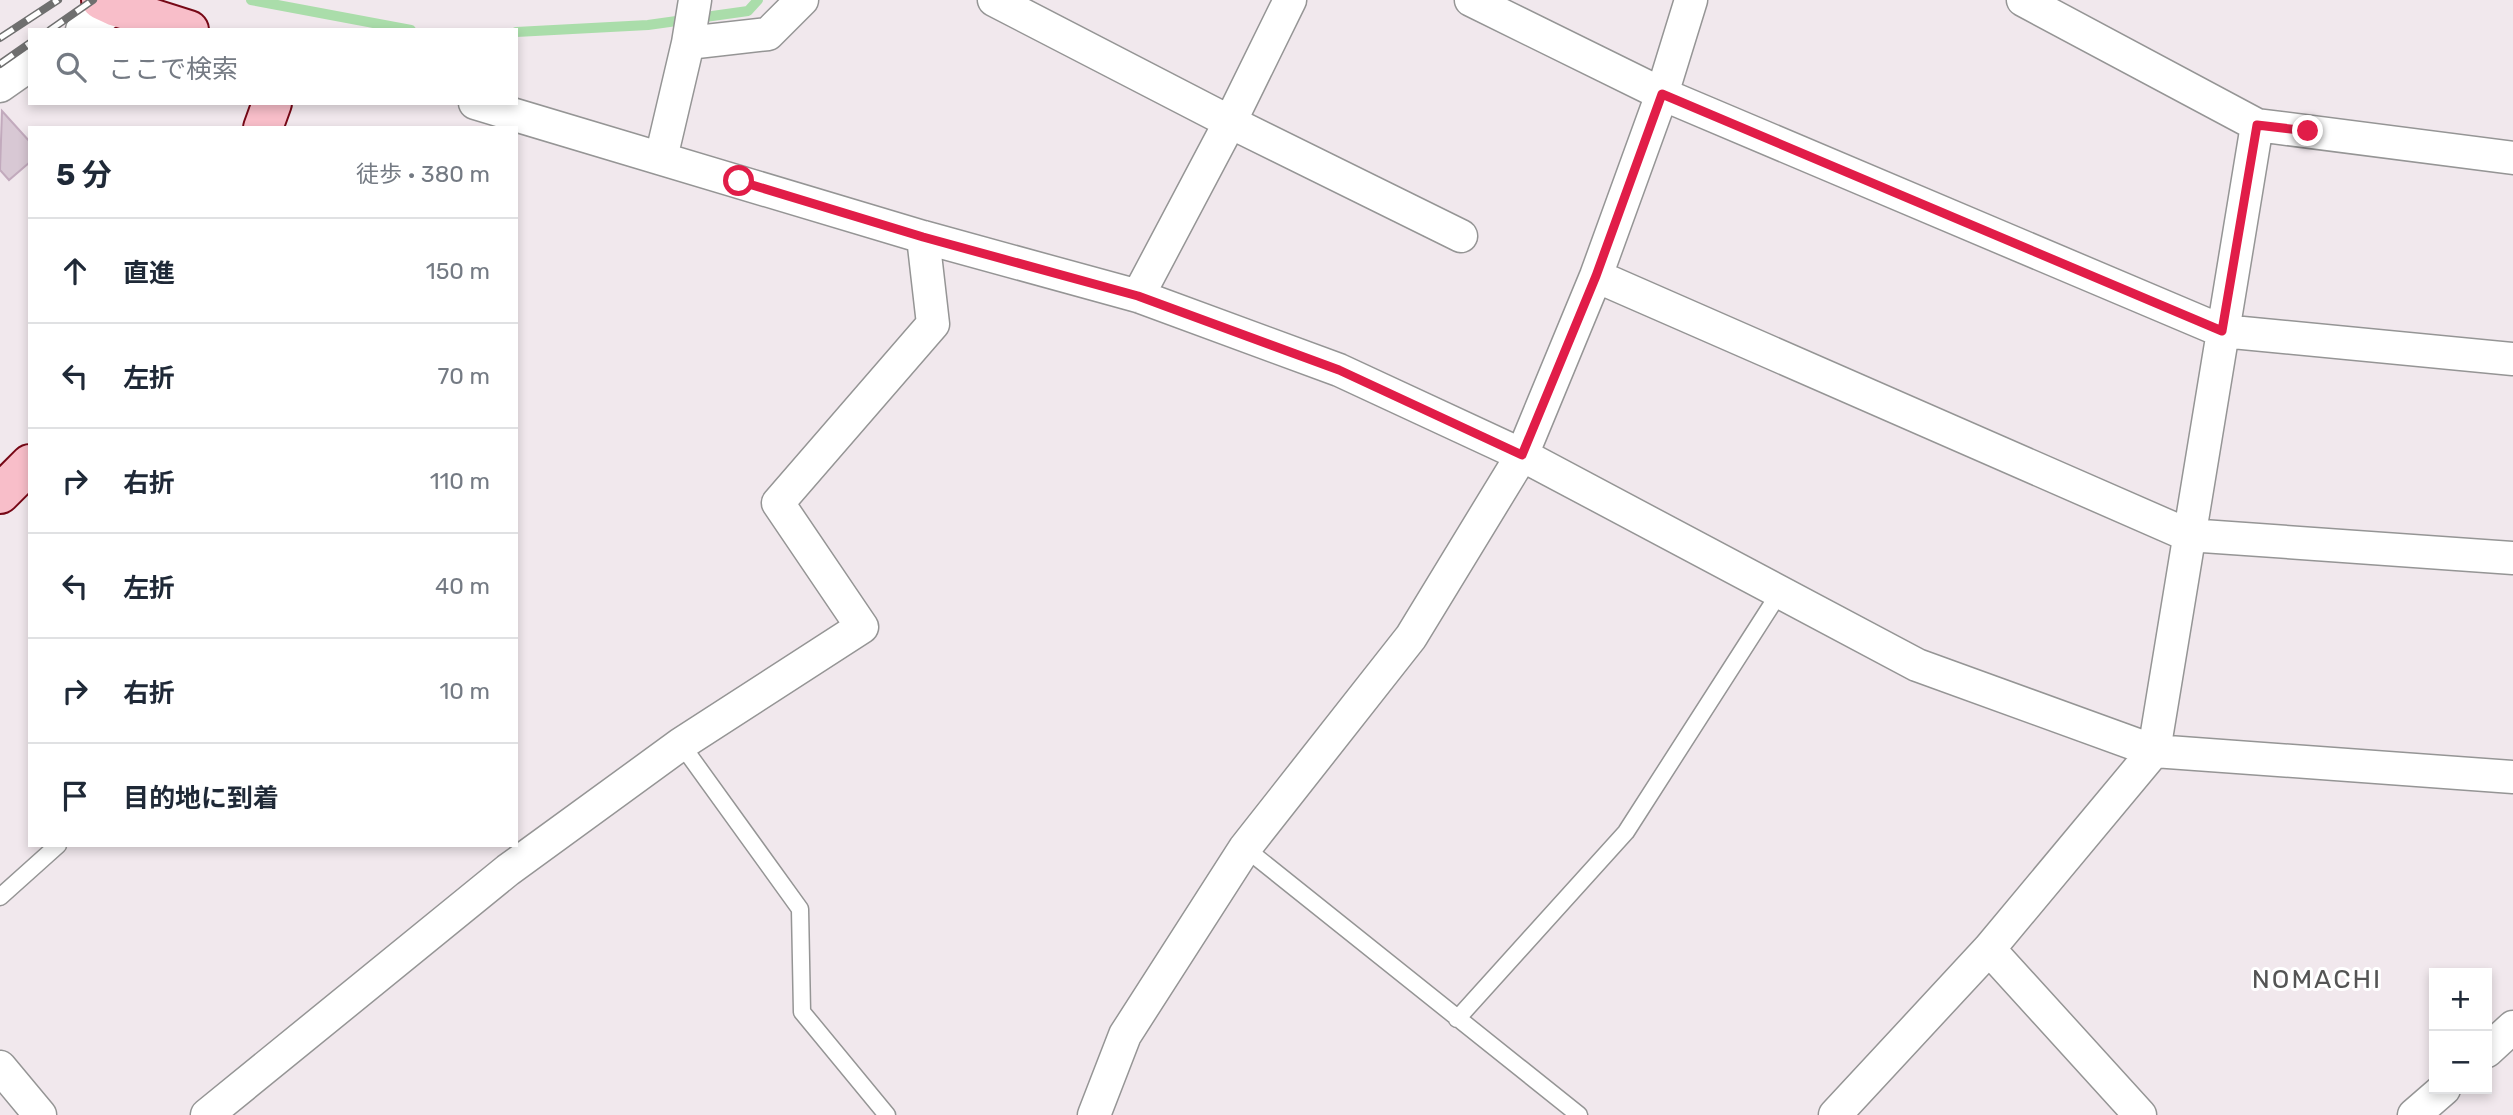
<!DOCTYPE html>
<html lang="ja">
<meta charset="utf-8">
<style>
:root{--surface:#fff;--page:#f6f6f7;--text:#1f2937;--muted:#747a83;--line:#e0e1e3}
body{margin:0;font-family:Rubik,"Noto Sans JP",sans-serif;background:var(--page);color:var(--text)}
.controls{position:absolute;right:21px;bottom:21px;display:grid;overflow:hidden;border-radius:0px;box-shadow:0 4px 10px #0003}
.controls button{width:63px;height:63px;display:grid;place-items:center;padding:0;border:0;border-bottom:2px solid var(--line);background:var(--surface);color:var(--text);font:35px sans-serif}
.stop{position:absolute;width:21px;height:21px;margin:-16px;border:5px solid #e11d48;border-radius:50%;background:#fff}
.stop.end{background:#e11d48;border-color:#fff;box-shadow:0 2px 7px #0008}
.list{margin:0;padding:0;list-style:none}
h2{display:flex;justify-content:space-between;align-items:center;height:91px;margin:0;padding:0 28px;font-size:30px}
h2 small{font-size:23px;font-weight:400;color:var(--muted)}
.list li{display:grid;grid-template-columns:46px 1fr auto;gap:21px;align-items:center;box-sizing:border-box;height:105px;padding:0 28px;border-top:2px solid var(--line)}
.list b{display:block;font-size:26px;white-space:nowrap}
.list em{font-size:23px;font-style:normal;color:var(--muted)}
.icon{flex:none;width:38px;height:38px;fill:none;stroke:currentColor;stroke-width:2;stroke-linecap:round;stroke-linejoin:round}
.map{position:relative;flex:none;width:2513px;height:1115px;overflow:hidden}
.search{position:absolute;background:var(--surface);box-shadow:0 4px 10px #0003;left:28px;top:28px;width:490px;height:77px;display:flex;align-items:center;gap:18px;box-sizing:border-box;padding:0 24px;border-radius:0px;color:var(--muted);font-size:26px}
.panel{position:absolute;background:var(--surface);box-shadow:0 4px 10px #0003;left:28px;top:126px;width:490px;height:721px;border-radius:0px}
.map>svg:first-child{display:block}
</style>
<div class="map">
<svg width="2513" height="1115" viewBox="0 0 2513 1115">
<rect width="100%" height="100%" fill="#f1e8ed"/>
<g fill="none" stroke-linecap="round" stroke-linejoin="round">
<!-- stream -->
<path stroke="#ada" stroke-width="10" d="M251,0L411,30
M516,32L648,25L748,11L758,0"/>
</g>
<!-- building -->
<path fill="#d8c8d4" stroke="#c2aabd" stroke-width="2" d="M2,111L30,142V162L9,180L0,170Z"/>
<g fill="none" stroke-linecap="round" stroke-linejoin="round">
<defs>
<path id="service" d="M681,744L800,909L802,1012L887,1115
M1245,848L1579,1115
M0,897L58,845
M1457,1019L1626,832L1780,592"/>
<path id="minor" d="M994,0L1230,122L1461,236
M1471,0L1662,94L2222,331L2513,359
M2023,0L2257,125L2513,158
M82,30L116,7
M688,43L768,34L802,0
M0,86L30,65
M475,103L923,237L1138,296L1339,370L1522,455L1917,665L2154,751L2513,777
M661,158L688,43L695,0
M1596,276L2188,535L2513,558
M1138,296L1230,122L1290,0
M1989,949L2140,1115
M2487,1051L2513,1027
M0,1067L40,1115
M207,1115L508,870L681,744L862,627L778,503L933,324L923,237
M1094,1115L1125,1035L1245,848L1411,637L1522,455L1596,276L1662,94L1691,0
M1835,1115L1989,949L2154,751L2257,125
M2414,1115L2444,1089"/>
<path id="secondary" d="M101,0L116,7L189,30
M263,128L272,103
M0,494L30,464"/>
</defs>
<!-- service casing -->
<use href="#service" stroke="#959595" stroke-width="19"/>
<!-- minor casing -->
<use href="#minor" stroke="#959595" stroke-width="35"/>
<!-- secondary casing -->
<use href="#secondary" stroke="#770816" stroke-width="42"/>
<!-- service -->
<use href="#service" stroke="#fff" stroke-width="16"/>
<!-- minor -->
<use href="#minor" stroke="#fff" stroke-width="32"/>
<!-- secondary -->
<use href="#secondary" stroke="#f8bec9" stroke-width="38"/>
<defs>
<path id="rail" d="M50,30L93,0
M0,38L58,0
M0,64L30,43"/>
</defs>
<!-- rail casing -->
<use href="#rail" stroke="#6f6f6f" stroke-width="8"/>
<!-- rail -->
<use href="#rail" stroke="#fff" stroke-width="5" stroke-dasharray="16" stroke-linecap="butt"/>
</g>
<g fill="none" stroke-linecap="round" stroke-linejoin="round">
<!-- route -->
<path stroke="#e11d48" stroke-width="9" d="M739,181L923,237L1138,296L1339,370L1522,455L1596,276L1662,94L2222,331L2257,125L2308,131"/>
</g>
<g text-anchor="middle" stroke-width="6" stroke-linejoin="round" paint-order="stroke">
<!-- neighbourhood labels -->
<g font-size="26" letter-spacing="2" fill="#545454" stroke="#fff">
<text x="2317" y="988">NOMACHI</text>
</g>
</g>
</svg>
<div class="controls">
<button>+</button>
<button>−</button>
</div>
<div class="stop" style="left:739px;top:181px"></div>
<div class="stop end" style="left:2308px;top:131px"></div>
<div class="search"><svg class="icon" aria-label="search" viewBox="0 0 24 24"><circle cx="10" cy="10" r="6"/><path d="M15 15l6 6"/></svg>ここで検索</div>
<section class="panel">
<h2>5 分<small>徒歩 · 380 m</small></h2>
<ul class="list">
<li><svg class="icon" aria-label="ahead" viewBox="0 0 24 24"><path d="M12 20V5M6 11l6-6 6 6"/></svg><div><b>直進</b></div><em>150 m</em></li>
<li><svg class="icon" aria-label="left" viewBox="0 0 24 24"><path d="M17 20v-9H6M10 6l-5 5 5 5"/></svg><div><b>左折</b></div><em>70 m</em></li>
<li><svg class="icon" aria-label="right" viewBox="0 0 24 24"><path d="M7 20v-9h11M14 6l5 5-5 5"/></svg><div><b>右折</b></div><em>110 m</em></li>
<li><svg class="icon" aria-label="left" viewBox="0 0 24 24"><path d="M17 20v-9H6M10 6l-5 5 5 5"/></svg><div><b>左折</b></div><em>40 m</em></li>
<li><svg class="icon" aria-label="right" viewBox="0 0 24 24"><path d="M7 20v-9h11M14 6l5 5-5 5"/></svg><div><b>右折</b></div><em>10 m</em></li>
<li><svg class="icon" aria-label="arrive" viewBox="0 0 24 24"><path d="M6 21V4h12l-3 4 3 4H6"/></svg><div><b>目的地に到着</b></div></li>
</ul>
</section>
</div>
